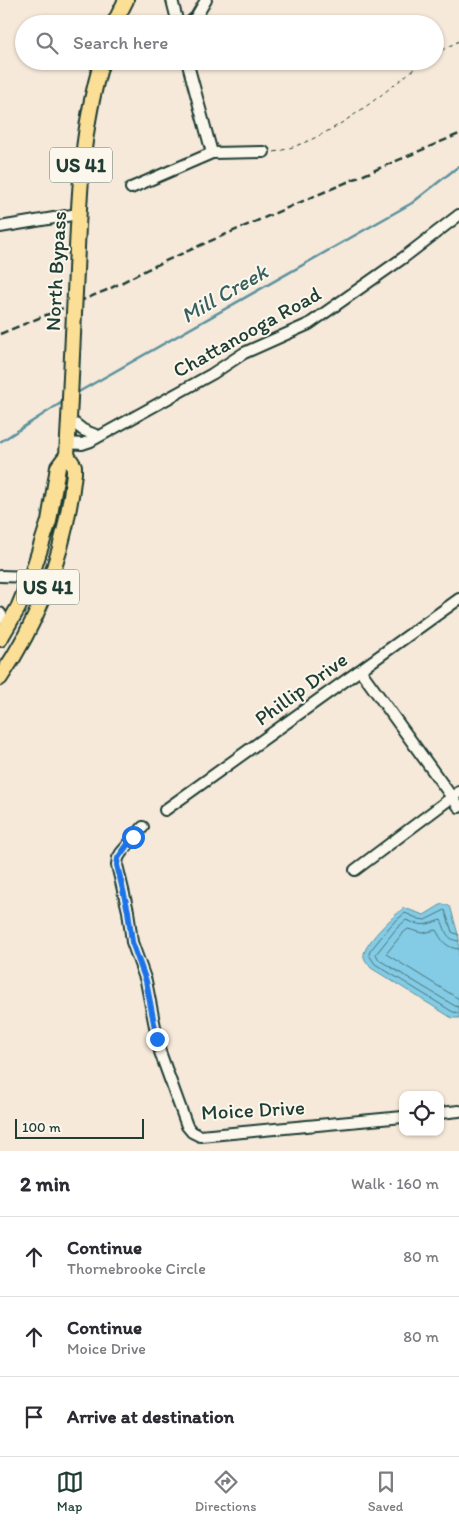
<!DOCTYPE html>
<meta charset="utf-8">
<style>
:root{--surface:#fff;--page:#f7f7f7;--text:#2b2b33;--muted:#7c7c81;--line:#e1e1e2;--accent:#1f3d34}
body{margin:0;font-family:Itim,sans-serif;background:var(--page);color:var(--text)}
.controls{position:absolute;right:15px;bottom:15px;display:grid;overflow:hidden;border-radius:10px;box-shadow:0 1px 4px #0004}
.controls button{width:45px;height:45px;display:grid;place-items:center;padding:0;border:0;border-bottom:1px solid var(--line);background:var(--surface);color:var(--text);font:25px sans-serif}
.scale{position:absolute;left:15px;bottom:12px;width:129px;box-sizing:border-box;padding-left:5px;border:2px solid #1f3d34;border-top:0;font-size:14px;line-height:18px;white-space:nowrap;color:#1f3d34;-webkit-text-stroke:4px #fbf7ec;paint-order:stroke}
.stop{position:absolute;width:15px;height:15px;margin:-11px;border:4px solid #1a73e8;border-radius:50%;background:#fff}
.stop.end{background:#1a73e8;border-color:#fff;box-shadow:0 1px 5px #0008}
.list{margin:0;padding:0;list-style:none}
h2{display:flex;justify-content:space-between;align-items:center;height:65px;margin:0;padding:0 20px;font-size:21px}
h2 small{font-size:16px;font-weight:400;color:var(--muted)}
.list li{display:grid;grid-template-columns:32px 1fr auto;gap:15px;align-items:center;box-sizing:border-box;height:80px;padding:0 20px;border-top:1px solid var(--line)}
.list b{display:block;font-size:19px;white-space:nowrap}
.list p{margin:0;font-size:16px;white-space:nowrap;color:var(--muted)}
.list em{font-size:16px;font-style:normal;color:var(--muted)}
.icon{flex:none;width:28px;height:28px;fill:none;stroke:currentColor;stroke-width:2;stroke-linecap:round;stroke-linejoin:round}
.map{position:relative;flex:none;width:459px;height:1151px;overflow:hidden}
.search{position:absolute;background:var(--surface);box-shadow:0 1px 4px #0004;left:15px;right:15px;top:15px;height:55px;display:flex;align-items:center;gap:12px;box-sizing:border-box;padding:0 18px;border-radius:28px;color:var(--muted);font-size:19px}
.sheet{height:305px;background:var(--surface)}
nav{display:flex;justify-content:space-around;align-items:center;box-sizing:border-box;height:70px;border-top:1px solid var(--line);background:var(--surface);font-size:14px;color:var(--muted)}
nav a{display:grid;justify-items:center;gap:2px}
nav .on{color:var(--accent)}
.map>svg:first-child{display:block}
</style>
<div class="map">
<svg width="459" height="1151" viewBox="0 0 459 1151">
<rect width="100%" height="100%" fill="#f6e9da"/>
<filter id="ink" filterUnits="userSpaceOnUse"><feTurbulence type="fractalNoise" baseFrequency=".02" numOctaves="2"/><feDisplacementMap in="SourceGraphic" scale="10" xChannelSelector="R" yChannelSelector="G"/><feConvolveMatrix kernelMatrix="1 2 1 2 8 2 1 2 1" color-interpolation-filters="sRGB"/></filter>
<g filter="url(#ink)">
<!-- water -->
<path fill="#84cbe5" stroke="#5c929e" d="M442,904L448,905L451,909L459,938V1018H452L371,968C369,965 365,961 364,957C361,946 395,914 404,908L424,915Z"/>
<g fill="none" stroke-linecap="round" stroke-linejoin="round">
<!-- shore -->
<path stroke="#47767b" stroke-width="1" d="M459,935L452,932L445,910L425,920L419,919L405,913L392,924L370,951L369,955L375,964L453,1012L459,1013
M459,941C445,940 446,929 441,920C424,925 424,927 406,920L396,929L376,954L379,960L455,1006L459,1007
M459,949C446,948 442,941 436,930L423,933L408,929L402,934L386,954L459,999"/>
<!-- stream -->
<path stroke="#5c929e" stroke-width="2.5" d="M75,394L412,203L459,166
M0,442L64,401"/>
<defs>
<path id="minor" d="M172,0L178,24
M188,24L196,17L206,0
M187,61L212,153
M131,188L212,153L264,152
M0,227L78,214
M69,419L83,430L98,436
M67,443L82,444L91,441L212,374L244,353L309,324L403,258L459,215
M0,576L31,577
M0,613L8,626
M360,670L459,807
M165,810L459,599
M143,827L121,853L118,858L117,865L128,911L132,942L146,981L160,1052L187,1126L192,1132L200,1136L403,1117
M355,870L459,792
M440,1113L459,1111"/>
<path id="highway" d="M114,24L126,0
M76,271C79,200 81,129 102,61
M67,455L69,419
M0,639L18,608L31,577L49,521L58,467L67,455
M0,678C43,615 66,548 74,473V466L67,455"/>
</defs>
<!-- minor casing -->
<use href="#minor" stroke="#1f3d34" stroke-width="14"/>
<!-- highway casing -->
<use href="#highway" stroke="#1f3d34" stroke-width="18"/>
<!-- path -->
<path stroke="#1f3d34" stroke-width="1" stroke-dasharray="4 4" stroke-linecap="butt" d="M435,54L459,41
M274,152C329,141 381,95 424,61"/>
<!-- minor -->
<use href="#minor" stroke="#fbf7ec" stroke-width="10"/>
<!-- highway -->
<use href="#highway" stroke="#fbdf96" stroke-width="14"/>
<!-- rail -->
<path stroke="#1f3d34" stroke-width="2.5" stroke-dasharray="8 4" stroke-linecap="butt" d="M0,334L107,290L148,269L201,245L459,134"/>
<defs>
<path id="highway-bridge" d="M69,419L76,271"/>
</defs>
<!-- highway-bridge casing -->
<use href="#highway-bridge" stroke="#1f3d34" stroke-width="18" stroke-linecap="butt"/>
<!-- highway-bridge -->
<use href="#highway-bridge" stroke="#fbdf96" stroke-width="14"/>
</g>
</g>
<g fill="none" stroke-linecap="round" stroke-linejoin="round" filter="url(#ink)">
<!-- route -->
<path stroke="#1a73e8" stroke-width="6" d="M133,837L118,858L117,865L128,911L132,942L146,981L157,1039"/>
</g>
<g text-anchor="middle" stroke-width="4" stroke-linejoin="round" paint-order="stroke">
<!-- shield labels -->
<g fill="#fbf7ec" stroke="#61756b" stroke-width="1">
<rect x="50" y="147.5" width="62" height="35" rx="4"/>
<rect x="17" y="569.5" width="62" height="35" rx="4"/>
</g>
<g font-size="20" font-weight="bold" fill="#1f3d34">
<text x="81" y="172">US 41</text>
<text x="48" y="594">US 41</text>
</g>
<!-- street labels -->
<g font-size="21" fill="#1f3d34" stroke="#fbf7ec">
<text transform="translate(56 271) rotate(-87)" y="7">North Bypass</text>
<text transform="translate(247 332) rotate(-29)" y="7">Chattanooga Road</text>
<text transform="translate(301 689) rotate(-36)" y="7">Phillip Drive</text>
<text transform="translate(253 1110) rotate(-3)" y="7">Moice Drive</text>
</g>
<!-- water labels -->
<g font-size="22" font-style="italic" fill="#386060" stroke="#fbf7ec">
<text transform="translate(224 293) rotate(-30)" y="8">Mill Creek</text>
</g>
</g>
</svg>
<div class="controls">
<button><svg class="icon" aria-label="locate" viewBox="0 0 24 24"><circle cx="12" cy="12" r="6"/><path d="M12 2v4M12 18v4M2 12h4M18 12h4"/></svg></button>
</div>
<div class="scale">100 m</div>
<div class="stop" style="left:133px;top:837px"></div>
<div class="stop end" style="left:157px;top:1039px"></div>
<div class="search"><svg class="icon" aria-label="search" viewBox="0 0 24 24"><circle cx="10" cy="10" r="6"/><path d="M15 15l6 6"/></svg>Search here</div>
</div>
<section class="sheet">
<h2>2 min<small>Walk · 160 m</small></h2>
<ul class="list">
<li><svg class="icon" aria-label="ahead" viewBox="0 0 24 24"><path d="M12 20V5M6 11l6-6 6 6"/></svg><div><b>Continue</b><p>Thornebrooke Circle</p></div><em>80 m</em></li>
<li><svg class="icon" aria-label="ahead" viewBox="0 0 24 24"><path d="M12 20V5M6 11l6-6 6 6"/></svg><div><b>Continue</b><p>Moice Drive</p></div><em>80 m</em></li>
<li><svg class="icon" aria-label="arrive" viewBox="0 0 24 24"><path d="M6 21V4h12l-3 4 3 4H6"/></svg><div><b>Arrive at destination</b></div></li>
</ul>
</section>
<nav>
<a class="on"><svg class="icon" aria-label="map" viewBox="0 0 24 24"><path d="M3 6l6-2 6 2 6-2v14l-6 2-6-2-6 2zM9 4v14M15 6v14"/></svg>Map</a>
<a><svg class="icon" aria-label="directions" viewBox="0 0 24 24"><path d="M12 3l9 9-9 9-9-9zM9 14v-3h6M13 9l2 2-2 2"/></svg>Directions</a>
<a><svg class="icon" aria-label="saved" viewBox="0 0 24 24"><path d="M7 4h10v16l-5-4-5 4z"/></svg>Saved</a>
</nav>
